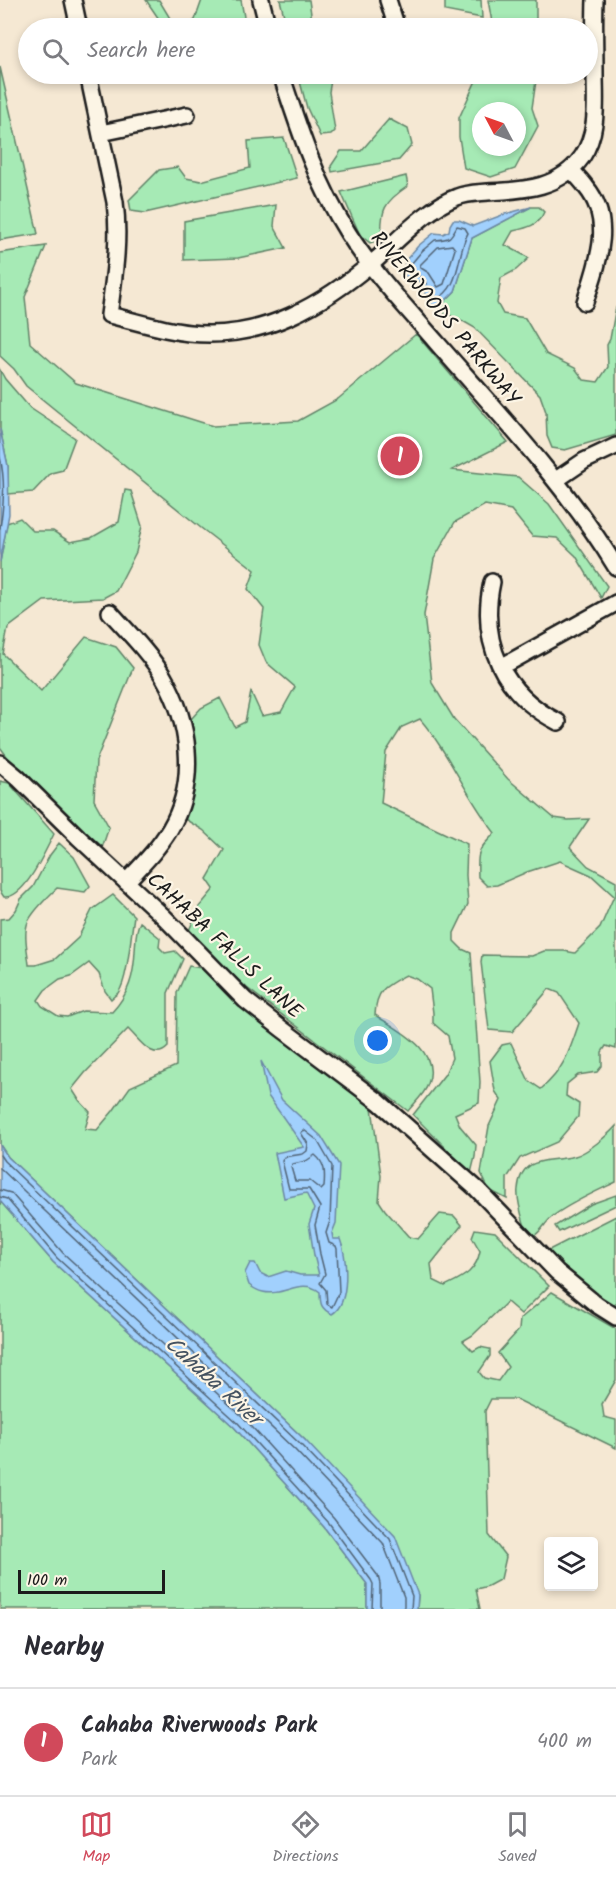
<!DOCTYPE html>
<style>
:root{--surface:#fff;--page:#f7f7f7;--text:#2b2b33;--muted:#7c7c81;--line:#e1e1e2;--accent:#d1495b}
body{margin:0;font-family:Kalam,sans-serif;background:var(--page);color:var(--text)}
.controls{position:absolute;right:18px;bottom:18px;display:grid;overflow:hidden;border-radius:6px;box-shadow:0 3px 9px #0003}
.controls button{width:54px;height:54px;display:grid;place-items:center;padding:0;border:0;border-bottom:2px solid var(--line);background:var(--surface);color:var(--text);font:30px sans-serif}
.compass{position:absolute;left:472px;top:102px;width:54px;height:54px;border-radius:50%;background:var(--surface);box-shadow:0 3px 9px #0003;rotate:311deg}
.scale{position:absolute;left:18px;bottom:15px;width:147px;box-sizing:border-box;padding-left:6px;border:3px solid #1c1c1c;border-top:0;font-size:16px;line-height:21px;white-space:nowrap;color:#1c1c1c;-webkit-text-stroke:4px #fcf5e5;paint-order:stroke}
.you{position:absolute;left:378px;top:1041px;width:21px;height:21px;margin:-15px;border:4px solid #fff;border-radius:50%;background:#1a73e8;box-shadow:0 0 0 9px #1a73e833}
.badge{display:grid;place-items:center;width:39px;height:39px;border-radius:50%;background:var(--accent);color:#fff;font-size:20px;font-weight:700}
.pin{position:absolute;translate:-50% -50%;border:3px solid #fff;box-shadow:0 2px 6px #0006}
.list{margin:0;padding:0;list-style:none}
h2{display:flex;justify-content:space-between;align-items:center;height:78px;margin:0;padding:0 24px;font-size:26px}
h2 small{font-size:20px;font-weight:400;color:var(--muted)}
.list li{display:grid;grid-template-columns:39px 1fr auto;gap:18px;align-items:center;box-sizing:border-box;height:108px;padding:0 24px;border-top:2px solid var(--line)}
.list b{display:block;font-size:22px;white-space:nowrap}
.list p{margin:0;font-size:20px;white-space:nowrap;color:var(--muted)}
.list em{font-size:20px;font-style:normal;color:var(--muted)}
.icon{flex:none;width:33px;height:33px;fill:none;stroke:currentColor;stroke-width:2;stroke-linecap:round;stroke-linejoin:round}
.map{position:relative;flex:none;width:616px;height:1609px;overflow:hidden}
.search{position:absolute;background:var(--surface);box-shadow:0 3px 9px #0003;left:18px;right:18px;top:18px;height:66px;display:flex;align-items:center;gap:15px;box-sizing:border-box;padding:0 21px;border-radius:33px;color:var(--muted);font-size:22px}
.sheet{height:186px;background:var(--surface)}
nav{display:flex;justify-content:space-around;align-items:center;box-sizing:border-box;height:84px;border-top:2px solid var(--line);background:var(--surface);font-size:16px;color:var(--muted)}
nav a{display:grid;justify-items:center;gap:3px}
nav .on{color:var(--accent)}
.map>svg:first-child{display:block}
</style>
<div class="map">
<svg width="616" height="1609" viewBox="0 0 616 1609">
<rect width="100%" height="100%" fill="#f5e8d3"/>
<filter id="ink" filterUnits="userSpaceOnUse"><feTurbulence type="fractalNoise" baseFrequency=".0167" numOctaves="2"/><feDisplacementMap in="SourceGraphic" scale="12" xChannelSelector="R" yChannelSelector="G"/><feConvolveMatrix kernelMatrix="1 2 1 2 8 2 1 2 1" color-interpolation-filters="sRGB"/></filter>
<g filter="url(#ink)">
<!-- green -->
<path fill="#a6eab5" stroke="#618368" stroke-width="1.5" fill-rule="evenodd" d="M146,0H159L171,20L183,28L195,20L202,0H241L246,28H165Z
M280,0H309L313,28H287Z
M445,0H481L482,18L445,11Z
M488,0H536V28H493Z
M0,67L38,234L0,240Z
M298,74H332L329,92L335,131L331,135L320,136L307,108Z
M479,74H537L532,108L538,126L515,169L491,177L464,168L459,137V118ZM481,111H517V147H481Z
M389,119L408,129L412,145L399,160L332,172L331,166L341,151H361Z
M284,138L297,178L145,213L131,211L129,200L159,170L178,167L186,178L201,181L250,168L248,141Z
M406,176L408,186C384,202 380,210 382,239L370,243L360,235L341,192Z
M276,205L274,226L286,248L238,258L184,260V221Z
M531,207H539L544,212C538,226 527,228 513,231L505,245L529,258L516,270L501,278L497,303L503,314L525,318L546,354L575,368L584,380L598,382L608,367L607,345L610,339L616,307V435L565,450L552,448L547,436L546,412L540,395L475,328L461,320L444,313L436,306L443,303L455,291L472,238Z
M46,246L25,297L30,343L76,383L213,426L298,421L338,399L416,334L508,442L452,470L518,477L549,504L607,586L601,598L576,556L557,538L532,536L511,510L485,505L455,522L434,559L424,615L432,683L454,719L508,779L554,818L568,820L589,819L570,847L588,866L616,881V1049L606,1046L602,1052V1066L597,1072L578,1075L567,1084L566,1096L579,1104L578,1117L557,1142L520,1158L507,1178V1199L489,1190L481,1173L489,1126L501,1100L495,1091L490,1061L502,1045L511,1043L529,1081L541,1089C564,1070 570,1050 579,1023L559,993L549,989L512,1032L489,1030L481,962L482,955L532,956L544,951H564L575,953L600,928L614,896L591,875L560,861L527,872L497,885L487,886L478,877C477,851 477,851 495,833C466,797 450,754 420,719L402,727L386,752L381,803L467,844L466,875L468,904L454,933V941L462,949L471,953L480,1082L479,1103L455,1114L460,1126L476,1145L475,1157L471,1173L413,1115L445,1074L452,1058L448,1036L433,1023V1013L430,989L417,979L406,975C385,986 376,990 375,1015C398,1030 441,1050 428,1084C425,1094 414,1103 408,1111L247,988L188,933L199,907L214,889L207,879L224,850L203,830L183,818L195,750L191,719L201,708L220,698L235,727L245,722L251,692L262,716L281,712L295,687L266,662L259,645L264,609L248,589L255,570L201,528L26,386L14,369L0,356V253Z
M0,370L5,379L30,408L75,438L63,470L51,473L33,492L8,494V466L0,429Z
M125,490L131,491L142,526L136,552L116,591L103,598L44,601L8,628L3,654L41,691L86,637L116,647L133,668L96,761L94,800L109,827L102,848L9,759L0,747V562L7,523L20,518L33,531H53L70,542L91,538L119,522Z
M0,781L9,783L54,834C45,851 25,899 4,897L0,891Z
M59,843L74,857L90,886L85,892L57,888C47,898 34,909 28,922C23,934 28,953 29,965H36L55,959L78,938L92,910L113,895L134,916C131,933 128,980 118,993C116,995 113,997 111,999L105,991L99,974L89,963L71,976L60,979L45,990L38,1000L42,1006L58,1016L67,1017L83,1011L112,1012C129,994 134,975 135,951C136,941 135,931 140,922L160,938L159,947L165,953L175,951L183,959L168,993V1047C153,1063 139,1039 128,1029L85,1073L72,1089L79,1100L90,1112L85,1129L97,1130L113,1111L130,1087L176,1066L177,993L189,966L201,968L260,1023L301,1052L372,1107L381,1176L379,1201L385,1210L409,1237L418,1239L440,1214L454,1216L462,1225L431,1264L433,1280L445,1286C463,1277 476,1272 480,1251L472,1237L475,1229L495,1232L549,1286L521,1314L507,1302L473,1335L463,1341L473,1351L480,1347L490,1349V1356L479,1372L484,1378L498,1381L508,1367L498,1353L519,1330L520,1319L552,1292L616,1329V1380L602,1404L604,1417L616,1420V1448L516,1399H491L485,1411L489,1535L506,1557L501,1579L488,1586L476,1589L480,1609H417L418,1595L305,1440L8,1157L0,1145V919L9,918L16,910L21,899L33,887L50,855Z
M616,1126V1182C595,1192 572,1202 553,1216C544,1223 541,1234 530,1238L527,1234C524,1222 516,1201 518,1189C521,1154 550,1163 575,1156C587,1153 608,1135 616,1126Z
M616,1195V1205L559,1232L555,1226L591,1204Z
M0,1201L53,1262L234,1427L324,1527L367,1584V1609H0Z
M616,1216V1309L583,1288L543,1253Z"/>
<!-- water -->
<path fill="#a1d0fd" stroke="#6c88a3" stroke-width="1.5" d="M531,207L472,238L455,291L443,303L436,306L430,304L419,281L411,280L405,276V261L418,246L434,233L443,234L449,231L450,225L453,220H459L473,226L505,214Z
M0,429L8,466L9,514L0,562Z
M261,1061L282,1100L321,1136L339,1165L336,1223L332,1233L333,1239H340C347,1257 351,1303 332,1314C321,1309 320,1304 320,1292C301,1277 284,1297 263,1292C258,1291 253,1288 249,1285L245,1273L250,1263H255L260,1273L268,1277L286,1271L300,1275H319L314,1255L309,1224L314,1209L306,1193L284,1198L275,1153L304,1147L268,1096Z
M0,1145L8,1157L305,1440L395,1536L418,1595L417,1609H367V1584L324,1527L234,1427L53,1262L0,1201Z"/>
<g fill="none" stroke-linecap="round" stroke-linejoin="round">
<!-- shore -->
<path stroke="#516476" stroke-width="1.5" d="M457,226L465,228L468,233C457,252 461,291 435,299L423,278L412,273L411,264L422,251L435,240C450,239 450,239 457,226Z
M452,245L455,249L444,284L438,287L429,273L421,268L420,265L438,247Z
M0,457C5,479 4,505 0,528
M304,1130L317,1140L332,1166L330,1221L326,1233L329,1243L336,1246L337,1249L339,1292L332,1307L327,1304L326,1290L320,1283L325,1274L320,1254L315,1225L320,1207L309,1189H289L282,1161L284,1157L303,1154L307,1151L308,1144L301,1133Z
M0,1155L4,1161L301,1445L390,1539L412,1596L411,1609
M315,1155C326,1164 325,1174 324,1187L321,1190L310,1181H295L291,1167L293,1164L306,1161Z
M0,1168L295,1450L383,1543L404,1597V1609
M0,1190L11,1193L63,1253L243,1417L334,1518L378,1576L380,1584V1609
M0,1197L7,1199L57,1258L238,1423L329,1523L371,1580L373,1584L372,1609"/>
<defs>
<path id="minor" d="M73,0L79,28
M261,0L268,28
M388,0L397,28
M88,74L115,202C120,240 114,277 109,315C135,321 162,330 189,333C263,341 324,304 378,258C400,238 429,207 457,197C467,193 478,193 488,192C524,190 559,189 582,157C599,132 595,102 595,73C595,49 594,24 595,0
M281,74C299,129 316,183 348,233C373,273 406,307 437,343C500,415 566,485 616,567
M101,133L187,115
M571,170C576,175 582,181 586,187C615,222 597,265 585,302
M556,480L584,461L616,446
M492,582C479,643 503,694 558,722
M110,612C129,633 149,653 163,676C190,722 198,782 170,829C158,849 142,865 126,882
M501,667L616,603
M0,763L17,777L78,837L164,917L245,1000L282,1029L379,1102L477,1189L557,1272L597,1305L616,1317"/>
</defs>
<!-- minor casing -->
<use href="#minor" stroke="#1c1c1c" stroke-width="20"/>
<!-- minor -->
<use href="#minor" stroke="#fcf5e5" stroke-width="15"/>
</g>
</g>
<g text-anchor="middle" stroke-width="4.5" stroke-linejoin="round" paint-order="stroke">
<!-- street labels -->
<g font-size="21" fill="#1c1c1c" stroke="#fcf5e5">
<text transform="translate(446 318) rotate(50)" y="7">RIVERWOODS PARKWAY</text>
<text transform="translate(225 945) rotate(43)" y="7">CAHABA FALLS LANE</text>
</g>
<!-- water labels -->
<g font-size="22" font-style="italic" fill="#445260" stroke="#fcf5e5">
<text transform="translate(214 1380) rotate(42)" y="8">Cahaba River</text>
</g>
</g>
</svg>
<div class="controls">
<button><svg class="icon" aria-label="layers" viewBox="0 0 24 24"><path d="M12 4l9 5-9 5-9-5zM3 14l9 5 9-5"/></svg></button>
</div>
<svg class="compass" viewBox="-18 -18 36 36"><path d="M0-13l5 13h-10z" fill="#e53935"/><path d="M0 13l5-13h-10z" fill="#7c7c81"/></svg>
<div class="scale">100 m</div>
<div class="you"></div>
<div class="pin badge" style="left:400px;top:456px">1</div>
<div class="search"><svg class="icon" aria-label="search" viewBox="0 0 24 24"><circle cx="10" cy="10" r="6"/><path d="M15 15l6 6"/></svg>Search here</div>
</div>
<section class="sheet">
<h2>Nearby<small></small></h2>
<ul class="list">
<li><span class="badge">1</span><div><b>Cahaba Riverwoods Park</b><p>Park</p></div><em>400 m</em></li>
</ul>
</section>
<nav>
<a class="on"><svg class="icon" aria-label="map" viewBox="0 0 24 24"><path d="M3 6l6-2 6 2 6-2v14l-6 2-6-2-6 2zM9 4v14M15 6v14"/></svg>Map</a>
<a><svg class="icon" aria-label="directions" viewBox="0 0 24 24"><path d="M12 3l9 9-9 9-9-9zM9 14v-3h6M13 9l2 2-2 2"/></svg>Directions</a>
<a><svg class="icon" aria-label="saved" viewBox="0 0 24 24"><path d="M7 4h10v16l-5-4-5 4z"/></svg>Saved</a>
</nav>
